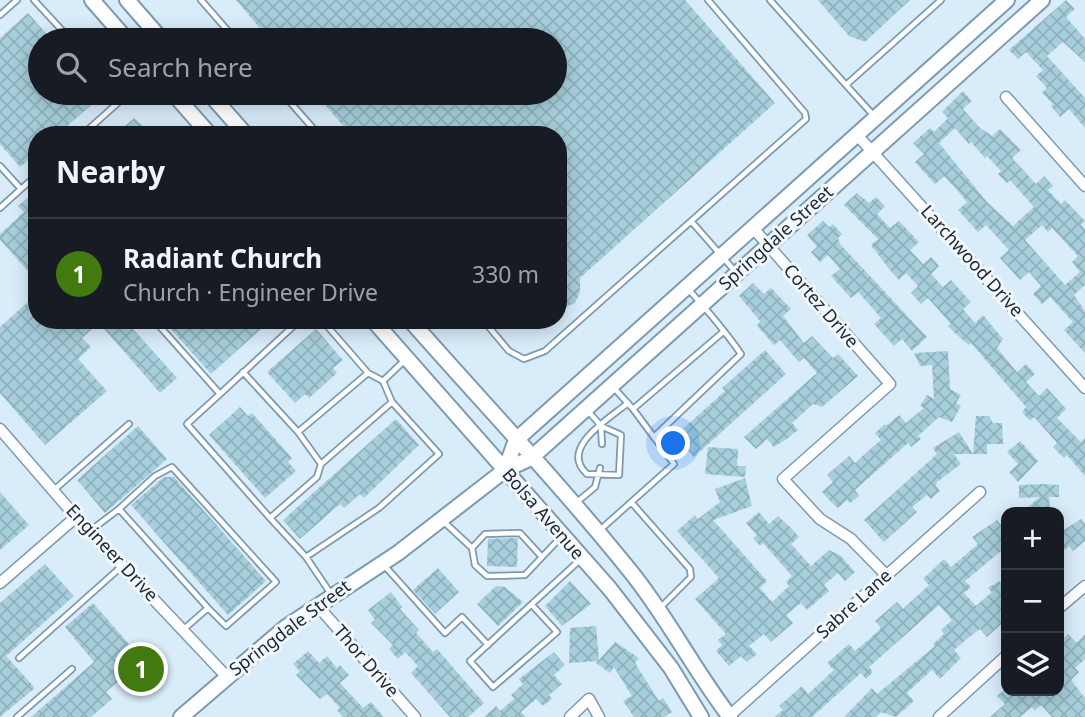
<!DOCTYPE html>
<meta charset="utf-8">
<style>
:root{--surface:#171b24;--page:#242831;--text:#f1f3f6;--muted:#9ea1a6;--line:#363941;--accent:#437a0f}
body{margin:0;font-family:"Noto Sans",sans-serif;background:var(--page);color:var(--text)}
.controls{position:absolute;right:21px;bottom:21px;display:grid;overflow:hidden;border-radius:14px;box-shadow:0 4px 18px #0003}
.controls button{width:63px;height:63px;display:grid;place-items:center;padding:0;border:0;border-bottom:2px solid var(--line);background:var(--surface);color:var(--text);font:35px sans-serif}
.you{position:absolute;left:674px;top:444px;width:24px;height:24px;margin:-18px;border:5px solid #fff;border-radius:50%;background:#1a73e8;box-shadow:0 0 0 10px #1a73e833}
.badge{display:grid;place-items:center;width:46px;height:46px;border-radius:50%;background:var(--accent);color:#fff;font-size:23px;font-weight:700}
.pin{position:absolute;translate:-50% -50%;border:4px solid #fff;box-shadow:0 2px 7px #0006}
.list{margin:0;padding:0;list-style:none}
h2{display:flex;justify-content:space-between;align-items:center;height:91px;margin:0;padding:0 28px;font-size:30px}
h2 small{font-size:23px;font-weight:400;color:var(--muted)}
.list li{display:grid;grid-template-columns:46px 1fr auto;gap:21px;align-items:center;box-sizing:border-box;height:112px;padding:0 28px;border-top:2px solid var(--line)}
.list b{display:block;font-size:26px;white-space:nowrap}
.list p{margin:0;font-size:23px;white-space:nowrap;color:var(--muted)}
.list em{font-size:23px;font-style:normal;color:var(--muted)}
.icon{flex:none;width:38px;height:38px;fill:none;stroke:currentColor;stroke-width:2;stroke-linecap:round;stroke-linejoin:round}
.map{position:relative;flex:none;width:1085px;height:717px;overflow:hidden}
.search{position:absolute;background:var(--surface);box-shadow:0 4px 18px #0003;left:28px;top:28px;width:539px;height:77px;display:flex;align-items:center;gap:18px;box-sizing:border-box;padding:0 24px;border-radius:38px;color:var(--muted);font-size:26px}
.panel{position:absolute;background:var(--surface);box-shadow:0 4px 18px #0003;left:28px;top:126px;width:539px;height:203px;border-radius:28px}
.map>svg:first-child{display:block}
</style>
<div class="map">
<svg width="1085" height="717" viewBox="0 0 1085 717">
<defs>
<pattern id="building-cross-hatch" width="8" height="8" patternUnits="userSpaceOnUse" patternTransform="scale(1.75)"><rect width="8" height="8" fill="#a7cedb"/><path d="M0 0l8 8M0 8l8-8" fill="none" stroke="#8fb1bc"/></pattern>
</defs>
<rect width="100%" height="100%" fill="#d9ecfa"/>
<!-- building -->
<path fill="url(#building-cross-hatch)" fill-rule="evenodd" d="M236,0H685L775,103L580,278V292L575,303L558,310V135H351L315,93H555V40H270Z
M818,0H910L865,42L849,36Z
M1066,0L1075,9L1066,17L1085,39V62L1063,42L1047,56L1085,98V128L1069,109L1060,117L1051,106L1053,104L1042,93L1047,88L1036,76L1043,70L1026,52L1018,59L1009,50Z
M28,13L52,40H40V93H105L57,135H37V153L20,167L0,144V38Z
M963,91L972,101L963,109L980,128L992,136L1000,129L1021,150L1012,158L1036,184L1044,176L1053,186L1048,190L1061,204L1065,200L1085,221L1081,225L1085,229V285L1074,295L1085,311V353L1064,330L1073,322L1050,297L1042,304L1033,294L1041,286L1029,272L1020,280L1000,258L1009,250L986,225L978,232L958,210L967,202L957,190L944,176L935,184L915,162L924,154L913,143L930,128L934,132L948,118L942,112ZM955,128L969,144L971,142L985,158L987,156L1001,171L998,174L1007,183L1010,180L1034,207L1013,226L987,202L939,143ZM1042,225L1048,232L1052,228L1078,256L1072,262L1080,272L1065,285L1025,240Z
M134,118L153,135H115Z
M37,190V281L0,240V234L24,212L18,206Z
M857,193L869,203L876,197L885,206L877,214L890,228L899,221L919,242L910,250L923,264L931,257L939,266L931,274L943,287L951,280L971,302L963,309L975,323L983,315L1003,339L997,348L1017,372L1026,364L1035,374L1026,382L1039,396L1047,388L1066,409L1057,418L1081,442L1085,438V476L1067,455L1064,458L1053,447L1057,443L1034,417L1030,421L1022,412L1026,407L971,343L969,345L956,334L948,326L951,324L928,298L921,304L911,293L918,286L906,273L899,280L889,269L871,245L878,239L844,205Z
M823,221L829,227L833,224L842,234L838,238L840,244L927,337L912,351L902,339L894,346L874,324L881,318L869,304L858,292L851,298L831,276L840,269L828,255L820,262L811,252L817,247L807,235Z
M753,283L764,294L771,288L791,309L783,316L804,343L812,336L833,358L838,354L858,376L822,407L813,404L792,423L798,430L788,438L774,447L767,439L756,449L744,437L817,373L804,358L799,362L780,340L774,345L757,326L760,321L739,296Z
M37,294V320H125L177,378L160,393L99,323L82,338L91,347L78,359L107,391L45,445L0,393V327Z
M163,320H271L211,374Z
M316,329L343,360L333,368L337,373L309,398L305,394L295,403L267,372Z
M765,350L786,374L694,457L675,436L725,391L722,388Z
M948,351L950,389L961,395L956,403L961,406L952,422L939,417L918,436L921,439L911,447L908,443L855,490L859,496L850,503L847,500L838,508L832,503L822,492L833,482L827,475L849,456L855,463L869,450L881,440L875,433L885,424L886,426L899,415L906,423L924,408L920,406L927,395L934,399L932,365L920,366L914,353Z
M240,407L248,416L252,413L292,458L288,462L296,471L265,498L209,435Z
M976,416H989L993,423H1002L1003,444H987V454H973Z
M396,419L419,445L364,498L360,494L344,508L340,504L300,539L283,520Z
M138,426L167,459L105,513L77,480Z
M959,432L973,454H954L961,464L937,482L936,486L940,491L931,499L927,495L912,507L917,512L884,542L864,520L937,454L933,448Z
M1020,441L1038,461L1018,482L1009,472L1018,464L1007,452Z
M708,447L738,449L737,466H746L745,477L705,474Z
M164,477H174L266,581L228,615L131,505Z
M745,478L752,506L713,520L767,581L760,588L772,602L789,586L786,582L792,576L763,543L760,546L753,538L757,535L746,523L759,512L769,524L778,516L790,527L799,537L791,544L811,566L829,550L840,555L855,572L845,581L838,573L824,585L829,591L807,610L801,603L786,615L793,623L771,642L764,634L749,646L757,654L747,662L741,656L729,666L716,651L722,645L718,640L726,634L695,599L719,578L677,531L695,515L698,519L720,502L715,489Z
M1043,484L1059,485V497H1049L1050,512H1022L1040,497L1019,498V485Z
M0,492L29,525L0,550Z
M1081,519L1085,524V541L1073,551L1069,546L1059,555V533Z
M997,520L1006,531V547L965,581L971,587L964,593L976,606L992,592L988,588L999,581L1006,589V620L998,627L987,637L980,629L968,638L954,650L961,658L940,679L932,670L911,689L907,693L914,701L896,717L881,712L876,717H844L872,688L877,694L935,646L933,644L944,634L941,630L952,620L939,605L869,667L873,672L866,679L861,673L812,717H774L783,710L779,706L802,686L808,694L834,670L827,663L849,644L855,651L867,641L881,628L875,621L897,602L903,609L929,585L923,579L944,559L951,567L963,557L978,544L972,537Z
M518,538L517,567L487,566L488,539Z
M45,564L74,596L6,656L35,688L0,717V603Z
M438,568L459,592L435,614L413,590Z
M570,581L591,604L562,626L545,606Z
M496,586L505,587L523,602L498,626L477,604Z
M391,592L402,607L400,609L419,630L416,633L433,652L437,649L484,703L468,717H450L411,673L418,666L405,652L398,659L389,649L393,645L371,623L375,620L368,610Z
M93,603L143,660L106,692L112,699L91,717H31L94,662L65,627Z
M596,626L599,660L615,642L639,658L635,663L659,701L663,698L672,712L665,717H634L623,701L632,696L614,667L610,673L596,663L598,661L569,663L570,628Z
M1068,634L1076,643L1085,634V659L1075,668L1079,672L1071,680L1085,698V717H1052L1041,705L1035,710L1032,707L1020,717H990L1005,704L997,696L1003,691H1059V643Z
M308,651L319,663L327,656L337,668L340,665L349,675L340,683L363,708L371,702L384,717H343L337,710L340,708L327,694L320,699L296,675L300,671L293,664Z
M554,652L565,665L554,675L562,684L549,695L552,699L543,706L536,699L521,712L526,717H484L496,706L500,711L514,699L511,695L523,684L519,679Z"/>
<g fill="none" stroke-linecap="round" stroke-linejoin="round">
<defs>
<path id="service" d="M34,0L71,40
M201,0L236,40
M770,0L846,85
M0,15L17,0
M119,93L124,98
M282,93L319,135
M875,117L846,85L941,0
M82,135L129,93
M0,166L21,189L37,175
M0,208L21,189
M691,221L734,270
M154,320L220,394L300,320
M483,320L509,351L524,359L545,351L806,119L805,113L708,0
M243,372L298,432L368,373L322,320
M368,373L383,381
M615,389L633,409
M220,394L187,424L270,518
M392,402L383,381L406,359
M589,412L601,426L621,435L619,475L587,474C558,448 610,418 628,403
M601,427L602,444
M298,432L321,464L392,402L439,454L379,508L306,557L270,518L317,477L321,464
M655,436L741,354C725,331 708,311 689,290
M54,490L129,424
M577,502L595,487L600,468
M632,503L690,569L691,577L660,608
M442,520L472,548L475,565L487,576L525,575L560,538
M600,530L674,464L633,409L723,332
M90,531L119,509
M472,548L485,534L520,533L542,557
M306,557L331,594
M383,564L445,633L462,617L488,645
M532,605L557,632L493,687L470,661L582,558
M184,629L208,608L226,626L276,582L172,467L155,476L119,509L208,608
M19,658L122,566
M17,717L72,669"/>
<path id="minor" d="M1006,97L1085,186
M858,136L1085,388
M753,228L890,384L783,479L820,519L851,539L886,575
M0,429L76,517L226,676
M0,583L76,517
M317,605L415,717
M1059,608L1085,586
M570,717L589,699L599,717
M728,717L980,492
M939,717L1006,656"/>
<path id="secondary" d="M92,0L127,40
M127,0L162,40
M173,93L210,135
M209,93L246,135
M373,320L610,589L671,668L701,717
M410,320C484,404 561,485 631,572C668,618 694,670 730,717
M505,470L516,440L1007,0
M181,717L286,627L398,553L505,470L531,458L1042,0"/>
</defs>
<!-- service casing -->
<use href="#service" stroke="#7d9aaf" stroke-width="8"/>
<!-- minor casing -->
<use href="#minor" stroke="#7d9aaf" stroke-width="13"/>
<!-- secondary casing -->
<use href="#secondary" stroke="#7d9aaf" stroke-width="18"/>
<!-- service -->
<use href="#service" stroke="#fff" stroke-width="4.5"/>
<!-- minor -->
<use href="#minor" stroke="#fff" stroke-width="10"/>
<!-- secondary -->
<use href="#secondary" stroke="#fff" stroke-width="14"/>
</g>
<g text-anchor="middle" stroke-width="6" stroke-linejoin="round" paint-order="stroke">
<!-- street labels -->
<g font-size="18" fill="#1c2830" stroke="#f1f7fc">
<text transform="translate(776 238) rotate(-42)" y="6">Springdale Street</text>
<text transform="translate(972 261) rotate(48)" y="6">Larchwood Drive</text>
<text transform="translate(821 306) rotate(49)" y="6">Cortez Drive</text>
<text transform="translate(543 514) rotate(49)" y="6">Bolsa Avenue</text>
<text transform="translate(112 553) rotate(47)" y="6">Engineer Drive</text>
<text transform="translate(854 604) rotate(-42)" y="6">Sabre Lane</text>
<text transform="translate(290 628) rotate(-37)" y="6">Springdale Street</text>
<text transform="translate(366 661) rotate(49)" y="6">Thor Drive</text>
</g>
</g>
</svg>
<div class="controls">
<button>+</button>
<button>−</button>
<button><svg class="icon" aria-label="layers" viewBox="0 0 24 24"><path d="M12 4l9 5-9 5-9-5zM3 14l9 5 9-5"/></svg></button>
</div>
<div class="you"></div>
<div class="pin badge" style="left:141px;top:669px">1</div>
<div class="search"><svg class="icon" aria-label="search" viewBox="0 0 24 24"><circle cx="10" cy="10" r="6"/><path d="M15 15l6 6"/></svg>Search here</div>
<section class="panel">
<h2>Nearby<small></small></h2>
<ul class="list">
<li><span class="badge">1</span><div><b>Radiant Church</b><p>Church · Engineer Drive</p></div><em>330 m</em></li>
</ul>
</section>
</div>
